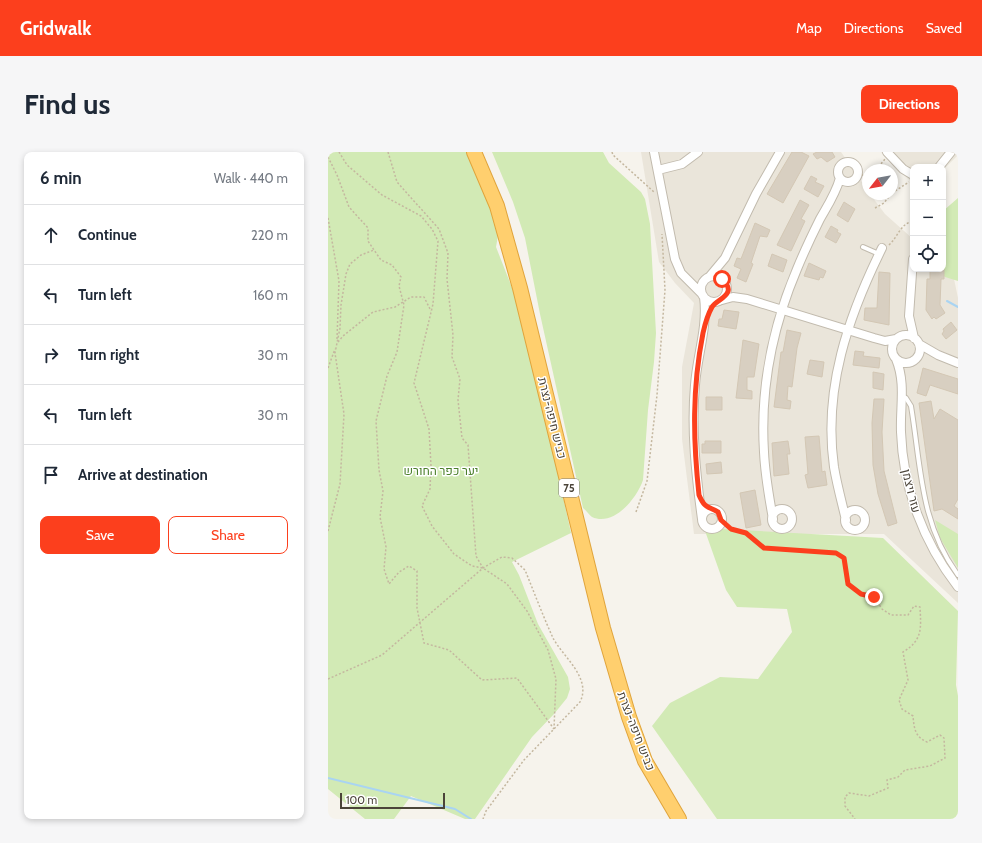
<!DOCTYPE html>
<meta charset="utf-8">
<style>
:root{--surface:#fff;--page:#f6f6f7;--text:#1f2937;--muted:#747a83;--line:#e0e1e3;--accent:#fc3f1d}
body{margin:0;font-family:Cabin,Heebo,sans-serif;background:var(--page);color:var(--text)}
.controls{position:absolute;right:12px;top:12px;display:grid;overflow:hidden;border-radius:8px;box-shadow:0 2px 6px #0003}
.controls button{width:36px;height:36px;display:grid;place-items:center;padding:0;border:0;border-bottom:1px solid var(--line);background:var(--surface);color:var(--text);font:20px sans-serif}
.compass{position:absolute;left:534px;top:12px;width:36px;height:36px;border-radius:50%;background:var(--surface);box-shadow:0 2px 6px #0003;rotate:239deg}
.scale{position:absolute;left:12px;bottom:10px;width:105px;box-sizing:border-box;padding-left:4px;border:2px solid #4b4439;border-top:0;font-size:11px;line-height:14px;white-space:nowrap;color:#4b4439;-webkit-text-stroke:3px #fff;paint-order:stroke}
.stop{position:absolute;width:12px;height:12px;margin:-9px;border:3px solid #fc3f1d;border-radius:50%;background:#fff}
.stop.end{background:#fc3f1d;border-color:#fff;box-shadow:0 1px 4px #0008}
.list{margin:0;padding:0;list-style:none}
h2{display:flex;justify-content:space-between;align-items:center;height:52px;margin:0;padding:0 16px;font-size:17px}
h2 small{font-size:13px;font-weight:400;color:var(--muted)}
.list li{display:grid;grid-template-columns:26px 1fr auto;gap:12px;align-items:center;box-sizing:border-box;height:60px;padding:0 16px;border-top:1px solid var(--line)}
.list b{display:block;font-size:15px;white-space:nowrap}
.list em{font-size:13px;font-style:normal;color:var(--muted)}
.actions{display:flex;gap:8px;padding:12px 16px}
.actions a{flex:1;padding:9px 0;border:1px solid var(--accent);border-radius:8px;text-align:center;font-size:14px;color:var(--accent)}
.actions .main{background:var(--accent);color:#fff}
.icon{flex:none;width:22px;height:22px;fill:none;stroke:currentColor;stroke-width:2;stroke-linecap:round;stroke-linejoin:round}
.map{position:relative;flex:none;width:630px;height:667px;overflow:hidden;border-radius:8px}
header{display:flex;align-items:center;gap:24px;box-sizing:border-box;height:56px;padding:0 20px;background:var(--accent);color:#fff}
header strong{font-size:19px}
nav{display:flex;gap:22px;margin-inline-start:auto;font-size:14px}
.intro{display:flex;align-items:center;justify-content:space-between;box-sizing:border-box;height:96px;padding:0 24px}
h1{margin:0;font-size:28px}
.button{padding:10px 18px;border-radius:8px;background:var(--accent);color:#fff;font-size:14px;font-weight:700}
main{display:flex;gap:24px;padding:0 24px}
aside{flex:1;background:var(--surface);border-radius:8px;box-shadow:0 2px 6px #0003}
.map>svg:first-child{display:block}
</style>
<header>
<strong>Gridwalk</strong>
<nav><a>Map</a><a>Directions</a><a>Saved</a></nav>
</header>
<div class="intro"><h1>Find us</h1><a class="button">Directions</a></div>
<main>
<aside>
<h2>6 min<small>Walk · 440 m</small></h2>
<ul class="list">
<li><svg class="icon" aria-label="ahead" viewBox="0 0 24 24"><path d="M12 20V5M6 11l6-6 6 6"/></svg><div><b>Continue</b></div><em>220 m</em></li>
<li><svg class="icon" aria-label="left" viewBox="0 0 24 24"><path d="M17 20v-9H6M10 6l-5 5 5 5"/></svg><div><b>Turn left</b></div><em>160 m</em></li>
<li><svg class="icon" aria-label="right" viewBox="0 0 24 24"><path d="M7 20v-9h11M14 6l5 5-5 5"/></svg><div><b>Turn right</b></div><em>30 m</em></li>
<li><svg class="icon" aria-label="left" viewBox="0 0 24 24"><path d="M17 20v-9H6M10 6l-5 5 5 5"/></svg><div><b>Turn left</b></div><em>30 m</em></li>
<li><svg class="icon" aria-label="arrive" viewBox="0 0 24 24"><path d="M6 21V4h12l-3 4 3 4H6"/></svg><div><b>Arrive at destination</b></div></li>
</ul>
<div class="actions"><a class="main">Save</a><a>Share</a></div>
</aside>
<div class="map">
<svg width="630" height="667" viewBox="0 0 630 667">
<rect width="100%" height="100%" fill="#f6f3ec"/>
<!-- residential -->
<path fill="#eae5da" d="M313,0H513L540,39V42H542L557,62L585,87V117H615L622,108L630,146V451L556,382H366L354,287V215L366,151L347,131L331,110Z
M553,0H630V3L615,18V15H585V31L572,20Z"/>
<!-- green -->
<path fill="#d2eab5" d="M0,0H142L171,78L168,95L196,166L243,381L184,410L191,423L210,472L240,525L242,537L239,546L226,562L204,585L147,667H137L83,644L66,667H37L0,637Z
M164,0H275L281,11L313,40L317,47L322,72L328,181L326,210L320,258L315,328C309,346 286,375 264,365C261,363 258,358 255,356L212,162L197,86L185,50Z
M630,46V129L617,125L607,117H615V59Z
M607,368L630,382V416L612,386Z
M376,376L555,386L630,459L628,533L630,544V667H389L324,574L342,551L392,525L430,527L464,480L459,457L409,455L398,438Z"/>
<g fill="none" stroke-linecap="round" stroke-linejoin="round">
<!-- stream -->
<path stroke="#a9d4f2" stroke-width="2" d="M619,149L630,155
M0,626L127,657L143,667"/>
</g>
<!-- building -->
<path fill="#d8cfc1" stroke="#d3c7b4" d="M464,0H473L481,4L455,51L439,42Z
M489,0H504L507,5L499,10L493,5L489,7L485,2Z
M483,24L489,27L487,30L496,34L490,45L476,37Z
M472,48L481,53L473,67L477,69L463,99L449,93Z
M516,50L527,57L520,70L509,63Z
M427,71L442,78L439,85L432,84L423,111L425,112L418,130L409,126L413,117L406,114L409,106L413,107Z
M503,74L510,78L509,80L513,82L508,91L497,85Z
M444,102L459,108L455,120L440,114Z
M481,111L498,119L495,126L492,125L491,128L476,124Z
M602,117H616V127H613L612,153L617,161L608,167L606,165L604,167L598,158L599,127H602Z
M551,120L562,121L561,173L536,168L537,156H549Z
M396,158L411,160L408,177L390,174L391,167H394Z
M623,170L629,178L618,187L614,182L616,179L615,177Z
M459,178L473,181L469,196L464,235L460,234L459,248L463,249L462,257L446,255L453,200H455Z
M415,188L431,192L426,225H419V238L424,239V247L408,246Z
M527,199L536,200L535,204L552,206L551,216L525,213Z
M482,208L496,210L494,225L479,222Z
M595,216L630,227V242L602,233L598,244L589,241Z
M545,220L556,222L555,238L545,236Z
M378,245H394V258H378Z
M546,247H556L554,280L556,319L569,371L560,374L550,342L545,313L544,271Z
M603,249L606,267L612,257L630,268V347L626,354L630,357V367L614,357L606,359L591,251Z
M491,284L494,320L497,319L499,333L480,336L477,323L480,322L477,285Z
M377,289H393V301H374V292H377Z
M460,289L462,302H459L461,322L446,324L444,291Z
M393,310L394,321L379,322L378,312Z
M427,338L433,373L418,376L412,341Z"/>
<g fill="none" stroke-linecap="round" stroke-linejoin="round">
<defs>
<path id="lane" d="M535,95L551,102
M574,244L578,246L583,254C593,314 592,372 630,423"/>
<path id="street" d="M326,0L347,107L353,121L374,142
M559,0L575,17L585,23
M510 20a10 10 0 1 1 20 0a10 10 0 1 1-20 0Z
M611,15L623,0
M330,18L354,12L370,0
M585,107L581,164L586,186
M373 137a13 13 0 1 1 26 0a13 13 0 1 1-26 0Z
M382,124L397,106L428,42L452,0
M394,148L405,145L419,147L546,186L557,189L568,187
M564 197a14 14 0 1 1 28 0a14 14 0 1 1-28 0Z
M591,192L610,203L630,211
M568,207C578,231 572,255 573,280C575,336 595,390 630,435
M374 367a10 10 0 1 1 20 0a10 10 0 1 1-20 0Z
M444 367a10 10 0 1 1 20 0a10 10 0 1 1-20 0Z
M517 368a10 10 0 1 1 20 0a10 10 0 1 1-20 0Z
M374,367C368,323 363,278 367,233C369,204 380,175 376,145
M445,367C441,345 437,323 436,300C432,236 444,176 469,117C476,100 484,83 492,67C500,53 508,41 512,26
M518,368C514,351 509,333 506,315C495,237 520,165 554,96"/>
<path id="highway" d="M146,0L169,54L192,136L275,476L301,565L317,609L351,667"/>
</defs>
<!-- lane casing -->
<use href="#lane" stroke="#c2bbae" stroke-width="6"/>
<!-- street casing -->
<use href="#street" stroke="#c2bbae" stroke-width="10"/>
<!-- highway casing -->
<use href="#highway" stroke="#e0a43c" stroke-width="16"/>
<!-- path -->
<path stroke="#c4b79f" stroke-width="1.5" stroke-dasharray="2 2" stroke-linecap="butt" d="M11,0L19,13L54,43L93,64L104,77L110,89L105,152L86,231L101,277L103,314L102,337L94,354L104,374L126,402L144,414L155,416L179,432L199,459L220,498L228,527L226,577
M60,0L69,30L111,77L120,101L119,127L125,183L124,205L132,227L130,248L134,286L140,293L148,404L155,416
M284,0L285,3L326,40
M0,5L9,23L21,55L40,76V89L46,98L53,108L64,113L73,125L71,134L76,153L69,200L59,224L48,269L51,318L55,339L52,365L58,395L56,417L61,432L71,420L81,414L89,419V456L96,491L121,498L154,528L189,526L226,577
M548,18L557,7
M529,23H540
M564,41L581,30
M547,56L556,51L563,42
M0,66L11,129L9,187
M561,93C570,85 572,72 585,69
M10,190L15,184L45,160L67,155L83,145H96L103,159
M0,216L7,197
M308,360L319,329L329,243L337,138L334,82
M393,368L403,377L418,381L436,396L508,401L516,406L520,432L533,442L546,445L554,457L563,463H580L586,454L592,455C593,476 595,488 575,500L580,528L571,548L574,557L585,564C586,576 587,585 599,590L612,583L616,586L617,606L602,614L577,618L570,625L559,628L560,636L541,644L521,641L517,645V654L527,667
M0,379L12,332L16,262L7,201L12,176L13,153L18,122L22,112L33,103L46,98
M0,527L54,503L155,416L174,405L184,406L197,418C206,440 215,464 225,486C235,505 264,526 252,550L196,608L158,659L155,667"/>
<!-- lane -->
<use href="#lane" stroke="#fff" stroke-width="4"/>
<!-- street -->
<use href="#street" stroke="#fff" stroke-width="8"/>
<!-- highway -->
<use href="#highway" stroke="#ffcf6e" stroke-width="14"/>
</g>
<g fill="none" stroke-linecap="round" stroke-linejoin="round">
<!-- route -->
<path stroke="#fc3f1d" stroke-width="5" d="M394,127C411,142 389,147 384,155C380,162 377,172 375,181C364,237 365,287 371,343C377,357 380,354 390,360L393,368L403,377L418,381L436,396L508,401L516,406L520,432L533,442L546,445"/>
</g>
<g text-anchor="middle" stroke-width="3" stroke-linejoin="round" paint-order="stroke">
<!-- shield labels -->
<rect fill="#fff" stroke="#817c74" stroke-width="1" x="231" y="327" width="20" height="18" rx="3"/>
<g font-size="11" font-weight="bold" fill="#4b4439">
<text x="241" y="340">75</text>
</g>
<!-- street labels -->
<g font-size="12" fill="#4b4439" stroke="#fff">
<text transform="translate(224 266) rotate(76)" y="4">כביש חיפה-נצרת</text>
<text transform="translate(583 339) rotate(76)" y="4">עזר ויצמן</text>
<text transform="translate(308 579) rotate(69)" y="4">כביש חיפה-נצרת</text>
</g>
<!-- park labels -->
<g font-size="12" fill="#4a7f2a" stroke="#fff">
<text x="113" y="323">יער כפר החורש</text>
</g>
</g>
</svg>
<div class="controls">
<button>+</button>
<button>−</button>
<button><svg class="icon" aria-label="locate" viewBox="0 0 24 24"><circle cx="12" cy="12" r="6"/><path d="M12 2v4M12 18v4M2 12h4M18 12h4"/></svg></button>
</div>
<svg class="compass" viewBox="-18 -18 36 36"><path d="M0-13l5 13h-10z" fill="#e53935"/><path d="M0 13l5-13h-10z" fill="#747a83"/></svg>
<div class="scale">100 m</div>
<div class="stop" style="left:394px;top:127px"></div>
<div class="stop end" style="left:546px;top:445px"></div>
</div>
</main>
